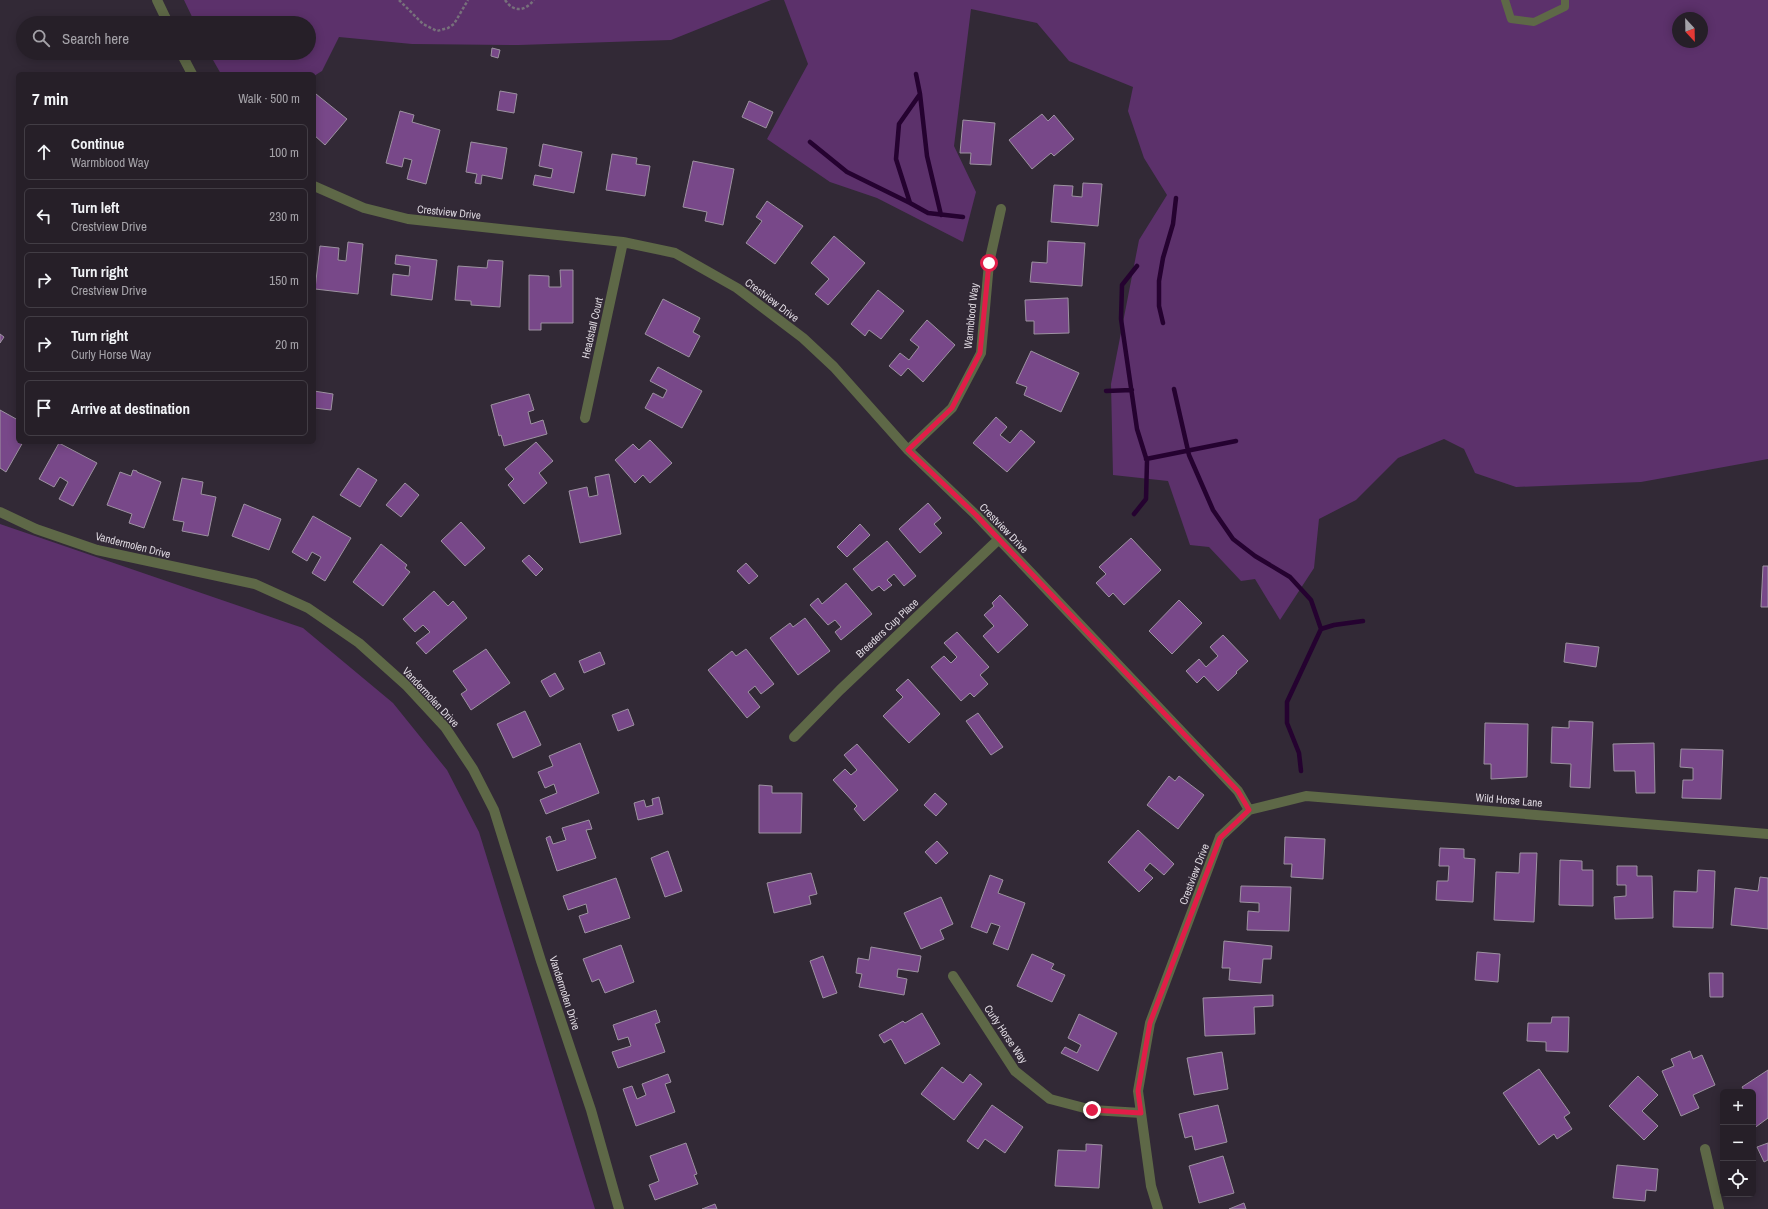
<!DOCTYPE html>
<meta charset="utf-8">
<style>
:root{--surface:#261f28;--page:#322c34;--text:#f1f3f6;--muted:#a4a2a8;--line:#423d45}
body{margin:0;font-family:"Archivo Narrow",sans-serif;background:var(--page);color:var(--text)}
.controls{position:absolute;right:12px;bottom:12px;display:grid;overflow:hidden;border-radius:6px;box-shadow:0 2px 10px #0003}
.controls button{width:36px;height:36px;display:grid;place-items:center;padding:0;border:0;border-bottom:1px solid var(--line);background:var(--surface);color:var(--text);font:20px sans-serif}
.compass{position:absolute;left:1672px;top:12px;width:36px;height:36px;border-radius:50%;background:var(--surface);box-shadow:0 2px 10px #0003;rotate:158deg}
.stop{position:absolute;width:12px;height:12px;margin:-9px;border:3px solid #e11d48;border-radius:50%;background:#fff}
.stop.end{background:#e11d48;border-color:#fff;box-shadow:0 1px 4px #0008}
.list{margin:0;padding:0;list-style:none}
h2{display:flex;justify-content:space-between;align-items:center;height:52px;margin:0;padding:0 16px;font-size:17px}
h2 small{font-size:13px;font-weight:400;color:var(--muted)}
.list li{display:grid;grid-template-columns:26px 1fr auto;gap:12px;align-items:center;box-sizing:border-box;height:56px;margin:0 8px 8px;padding:0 8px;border:1px solid var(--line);border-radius:6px}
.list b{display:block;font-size:15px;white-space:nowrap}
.list p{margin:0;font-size:13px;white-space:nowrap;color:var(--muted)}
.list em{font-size:13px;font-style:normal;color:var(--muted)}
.icon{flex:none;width:22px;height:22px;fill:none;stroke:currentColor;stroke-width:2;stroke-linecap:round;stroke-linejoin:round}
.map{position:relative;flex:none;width:1768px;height:1209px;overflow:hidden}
.search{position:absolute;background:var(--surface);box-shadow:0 2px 10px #0003;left:16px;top:16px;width:300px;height:44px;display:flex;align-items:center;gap:10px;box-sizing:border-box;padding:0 14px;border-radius:22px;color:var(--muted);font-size:15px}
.panel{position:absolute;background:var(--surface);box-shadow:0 2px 10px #0003;left:16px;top:72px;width:300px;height:372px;border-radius:6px}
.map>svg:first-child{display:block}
</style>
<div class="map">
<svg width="1768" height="1209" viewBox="0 0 1768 1209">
<rect width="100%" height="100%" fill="#322936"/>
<!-- green -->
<path fill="#5c316b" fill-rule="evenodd" d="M184,0H771L671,40L519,45L412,44L339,37L322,71L314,76V74H221L209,53H309V23H195Z
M784,0H1768V459L1641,482L1516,487L1475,473L1464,449L1444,439L1398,458L1356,500L1319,519L1314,568L1280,620L1255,579L1241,581L1209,547L1190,545L1168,481L1113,475L1111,384L1139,240L1167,195L1144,158L1128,111L1133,87L1069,61L1037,23L971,9L954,146L976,192L963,242L877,198L830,182L767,139L808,64ZM1678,18H1702V42H1678Z
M0,524L303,628L393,703L447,770L479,832L595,1209H0Z"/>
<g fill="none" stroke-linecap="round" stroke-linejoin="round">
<!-- stream -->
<path stroke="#250230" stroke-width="4.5" d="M916,74L920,94L899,124L896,159L910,203L928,213L963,217
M920,94L927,156L941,215
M810,142L847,172L910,203
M1163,323L1159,306V281L1163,258L1173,224L1176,198
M1174,389L1189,455L1213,510L1233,539L1255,556L1290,577L1311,600L1321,629L1287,702V723L1299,753L1301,771
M1106,391L1132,390
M1146,459L1236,441
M1134,514L1146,499L1147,461L1137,429L1121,319L1122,285L1137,266
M1321,629L1334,625L1363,621"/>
</g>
<!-- building -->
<path fill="#784889" stroke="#9d92a1" d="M492,48L500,50L498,58L491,56Z
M500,91L517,94L514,113L497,110Z
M316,94L347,119L325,145L314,135V96Z
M749,101L773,112L766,128L742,117Z
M400,111L414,115L412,122L440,130L426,184L407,179L412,160L404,158L402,167L386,163Z
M1042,114L1048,121L1054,115L1074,139L1054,156L1051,153L1032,169L1009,140Z
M963,120L995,123L991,165L970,164L971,153H960Z
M471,142L507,148L502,179L482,175L481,184L475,183L477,174L466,172Z
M543,144L582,152L574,193L533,185L535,175L551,178L553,169L539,166Z
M612,154L637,158L636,164L650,166L645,196L606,190Z
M693,161L734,169L723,225L705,221L707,212L683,207Z
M1083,183L1102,184L1098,226L1051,222L1054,185L1073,186L1072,196L1082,197Z
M767,201L803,226L775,264L746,243L762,221L756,217Z
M834,236L865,263L828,305L815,294L829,279L811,263Z
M1048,241L1085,243L1082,286L1030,282L1032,262L1047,263Z
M348,242L363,244L358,294L315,289L320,246L339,248L338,260L346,261Z
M396,255L437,260L432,300L391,295L393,274L409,276L410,266L395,264Z
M488,260L503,261L500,307L471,305V301L455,300L458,266L487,268Z
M560,270H573V323H541V330H529V275L549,276V287H561Z
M878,290L904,311L881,339L869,330L865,336L851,324Z
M1068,298L1069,333L1034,334V321H1026L1025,300Z
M663,299L700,318L693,332L700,336L689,357L645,334Z
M927,320L955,345L923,382L908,368L901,376L889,366L900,353L909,360L919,347L910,340Z
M0,334L4,337L0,343Z
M1031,351L1079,373L1061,412L1024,395L1027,387L1016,383Z
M658,367L702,391L682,428L645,408L653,393L663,398L667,390L650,381Z
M314,391L333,394L331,410L314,408Z
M529,394L534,410L528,412L531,424L543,420L547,434L504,446L501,435L499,436L491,405Z
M0,410L18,420V442H23L6,472L0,468Z
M996,417L1007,427L1000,435L1010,443L1021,430L1035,442L1007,472L973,443Z
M650,440L672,463L650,483L643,475L635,483L615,460L633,444L639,450Z
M536,442L553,461L539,473L547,483L524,504L508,485L514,479L505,469Z
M59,443L97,463L73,506L59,499L68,482L60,477L54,487L39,479Z
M358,468L377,480L360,507L340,495Z
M133,470L137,471V472L161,482L144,528L129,523L132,514L107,505L120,472L131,476Z
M609,474L621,534L580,543L569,491L587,487L589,497L598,495L595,477Z
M182,478L203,482L201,494L216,497L208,536L182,531L184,522L173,520Z
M405,483L419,495L401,517L386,505Z
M928,503L941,518L934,524L942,533L920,553L899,529Z
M244,504L281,519L269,550L232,536Z
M313,516L351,538L325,581L312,573L321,557L312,552L307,561L292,552Z
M461,522L485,548L465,566L441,541Z
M860,524L870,535L847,557L837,547Z
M1131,538L1161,570L1124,605L1113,593L1109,597L1096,583L1106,574L1099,567Z
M887,541L916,576L904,586L894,574L887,580L892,585L884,591L879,586L872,591L853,569Z
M381,544L407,565L405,568L410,572L383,606L353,582Z
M529,555L543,569L536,576L522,561Z
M746,563L758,576L749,584L737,571Z
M1763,566H1768V607H1761Z
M846,583L872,614L841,640L835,632L841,627L835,620L828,625L810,605L818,598L822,604Z
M434,591L448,606L453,601L467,618L426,654L416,643L430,632L423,625L415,632L403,619Z
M1000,595L1028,625L998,653L983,636L994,626L984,615L994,606L992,603Z
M1179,600L1202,623L1172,654L1149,631Z
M805,618L830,651L798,675L770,638L790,623L793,627Z
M957,632L989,667L980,675L988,684L974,697L970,693L961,701L931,667L944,656L951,663L957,657L944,643Z
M1223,635L1248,661L1236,672L1237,673L1218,691L1204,676L1197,683L1186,671L1199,659L1206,667L1218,656L1210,647Z
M1566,643L1599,647L1596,667L1564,662Z
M486,649L510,683L471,710L461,694L467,690L453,671Z
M746,649L774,684L761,694L755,686L748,692L760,707L747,718L708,670L732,651L736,656Z
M600,652L605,664L584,673L579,661Z
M555,673L564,689L550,697L541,681Z
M908,679L940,714L909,743L883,716L903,697L896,690Z
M628,709L634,725L618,731L612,715Z
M525,711L541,745L513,758L497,724Z
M978,713L1003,747L991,755L966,721Z
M1569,721L1593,722L1590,788L1570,787L1571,764L1551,763L1552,727L1569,728Z
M1485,723L1528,724L1527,777L1491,779V764H1484Z
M580,743L599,793L546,814L540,800L557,793L554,784L545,788L538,772L553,766L549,756Z
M1654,743L1655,793H1636L1635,771H1614L1613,744Z
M857,744L898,790L864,821L854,809L857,806L833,780L845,769L851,775L857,770L844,755Z
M1681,749L1723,750L1721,799L1682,798L1683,780H1693V768L1680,767Z
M1169,776L1175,781L1179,776L1204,795L1178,829L1147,805Z
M759,785L772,786V793H802L801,833H759Z
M935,793L947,804L936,816L924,805Z
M659,797L663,814L638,820L634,803L644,800L646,807L653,805L652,799Z
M589,820L592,829L586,830L596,858L557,871L546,838L550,836L553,844L566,840L562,828Z
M1138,830L1174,864L1164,875L1150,863L1144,870L1153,878L1139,892L1108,862Z
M1285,837L1325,839L1323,879L1291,877L1292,864H1284Z
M937,841L948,853L936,864L925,852Z
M1440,848L1464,849V858L1475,859L1473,902L1436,900L1437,881H1448L1449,866H1439Z
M668,851L682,891L665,897L651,858Z
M1520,853H1537L1534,922L1494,920L1496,872L1519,873Z
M1560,860L1582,861V870H1593V906L1559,905Z
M1617,866H1637V876H1652L1653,918L1615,919L1614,897L1626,896V885H1617Z
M1698,870L1715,871L1713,928L1673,927L1674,891L1697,892Z
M811,873L817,894L809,896L811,904L774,913L767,883Z
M990,875L1003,880L998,893L1025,903L1008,950L993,944L1000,926L991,923L987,933L971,927Z
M1760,877L1768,878V929L1731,925L1735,888L1758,891Z
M616,878L630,918L585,933L579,916L588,913L586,904L568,910L563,896Z
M1241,886L1291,887L1289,931L1247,930L1248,911L1259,912V903L1240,902Z
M941,897L953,924L940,930L944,939L921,949L904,913Z
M1224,941L1272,946L1271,959H1263L1261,983L1229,980L1230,968H1222Z
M621,945L634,982L605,993L599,979L592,982L583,959Z
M871,947L921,956L918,972L898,969L897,977L907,979L904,995L859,987L862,974L856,973L858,958L869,960Z
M1477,952L1500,954L1498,982L1475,980Z
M1032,954L1054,964L1051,969L1065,975L1052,1002L1017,986Z
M823,956L837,993L823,998L810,961Z
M1709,973H1723V997H1710Z
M1273,995V1006L1254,1007L1255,1034L1205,1036L1203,998Z
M656,1010L660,1022L655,1024L665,1052L618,1068L612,1052L631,1046L628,1037L618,1040L613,1025Z
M922,1013L940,1044L905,1064L891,1039L884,1043L879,1035L903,1021L905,1023Z
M1079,1014L1117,1033L1098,1071L1061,1053L1065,1047L1077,1053L1081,1045L1068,1038Z
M1552,1017H1569L1568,1052L1546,1051V1042L1527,1041L1528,1023H1551Z
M1690,1051L1693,1059L1702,1055L1715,1085L1693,1095L1699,1108L1681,1116L1662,1071L1674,1066L1671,1059Z
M1222,1052L1228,1089L1194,1095L1187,1058Z
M942,1067L963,1083L970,1074L982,1084L954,1120L921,1094Z
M1539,1069L1570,1113L1564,1117L1572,1129L1557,1139L1554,1134L1539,1145L1503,1093Z
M1768,1070V1118L1753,1129V1108L1755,1106L1753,1103V1092H1745L1742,1087Z
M668,1074L671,1082L665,1084L675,1112L636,1126L623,1089L632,1086L637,1099L646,1095L642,1084Z
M1638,1076L1658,1095L1642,1111L1658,1126L1644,1140L1609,1106Z
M992,1105L1023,1127L1005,1153L985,1139L978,1149L967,1141Z
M1218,1105L1227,1142L1195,1150L1192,1136L1185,1138L1179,1114Z
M686,1143L697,1174L694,1175L698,1184L655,1200L649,1185L659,1181L650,1156Z
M1768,1143V1160L1764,1162L1757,1147Z
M1086,1144L1102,1145L1099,1188L1055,1186L1058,1150L1086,1151Z
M1223,1156L1234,1193L1199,1203L1189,1166Z
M1617,1165L1658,1169L1656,1191L1646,1190L1645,1201L1613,1198Z
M1244,1203L1246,1209H1229Z
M715,1204L717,1209H702Z"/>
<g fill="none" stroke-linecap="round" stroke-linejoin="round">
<!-- path -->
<path stroke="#77707b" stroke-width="2.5" stroke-dasharray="3 2" stroke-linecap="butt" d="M399,0L423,24L437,31L448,28L454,24L468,0
M505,0C514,13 525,11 534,0"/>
<!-- lane -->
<path stroke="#5e6847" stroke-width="8" d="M1505,0L1511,19L1534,22L1565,7V0"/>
<!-- street -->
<path stroke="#5e6847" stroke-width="10" d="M157,0L168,23
M181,53L192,74
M314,186L364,208L408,219L623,242L675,253L737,288L803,338L834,367L908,450L976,515L1238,791L1249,810L1220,837L1150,1023L1138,1091L1151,1186L1158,1209
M585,418L623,242
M908,450L952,408L981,353L989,263L1001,209
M0,512L36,529L97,550L255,584L308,608L359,643L407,686L445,727L473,769L494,810L541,961L591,1110L619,1209
M794,737L840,690L999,539
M1249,810L1306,796L1768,834
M953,976L1015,1071L1050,1099L1092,1110L1141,1113
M1705,1149L1719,1209"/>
</g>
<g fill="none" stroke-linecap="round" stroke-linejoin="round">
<!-- route -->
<path stroke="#e11d48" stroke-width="5" d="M989,263L980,353L952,408L908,450L976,515L1238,791L1249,810L1220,838L1150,1023L1138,1091L1141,1113L1092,1110"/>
</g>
<g text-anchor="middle" stroke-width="3" stroke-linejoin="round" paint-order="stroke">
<!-- street labels -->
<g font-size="11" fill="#ded8e0" stroke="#322936">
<text transform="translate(449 212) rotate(6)" y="4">Crestview Drive</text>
<text transform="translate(772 300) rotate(37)" y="4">Crestview Drive</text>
<text transform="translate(971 316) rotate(-84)" y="4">Warmblood Way</text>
<text transform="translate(592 328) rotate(-77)" y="4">Headstall Court</text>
<text transform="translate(1004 528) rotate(46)" y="4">Crestview Drive</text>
<text transform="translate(133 545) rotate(14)" y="4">Vandermolen Drive</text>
<text transform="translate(887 628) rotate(-43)" y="4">Breeders Cup Place</text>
<text transform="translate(431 697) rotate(47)" y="4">Vandermolen Drive</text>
<text transform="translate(1509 800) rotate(5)" y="4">Wild Horse Lane</text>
<text transform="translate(1194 874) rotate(-69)" y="4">Crestview Drive</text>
<text transform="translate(565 993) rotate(72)" y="4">Vandermolen Drive</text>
<text transform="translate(1006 1034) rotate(56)" y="4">Curly Horse Way</text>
</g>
</g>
</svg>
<div class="controls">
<button>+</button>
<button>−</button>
<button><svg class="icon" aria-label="locate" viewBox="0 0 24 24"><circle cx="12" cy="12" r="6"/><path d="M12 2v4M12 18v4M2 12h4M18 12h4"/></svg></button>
</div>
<svg class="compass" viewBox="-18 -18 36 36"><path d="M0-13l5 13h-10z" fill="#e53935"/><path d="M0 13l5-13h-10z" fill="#a4a2a8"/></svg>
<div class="stop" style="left:989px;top:263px"></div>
<div class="stop end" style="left:1092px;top:1110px"></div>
<div class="search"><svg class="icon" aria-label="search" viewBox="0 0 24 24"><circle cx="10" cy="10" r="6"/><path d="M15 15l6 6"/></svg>Search here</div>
<section class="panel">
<h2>7 min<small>Walk · 500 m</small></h2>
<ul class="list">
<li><svg class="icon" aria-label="ahead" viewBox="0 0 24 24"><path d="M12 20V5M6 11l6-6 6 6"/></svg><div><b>Continue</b><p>Warmblood Way</p></div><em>100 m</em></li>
<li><svg class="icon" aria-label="left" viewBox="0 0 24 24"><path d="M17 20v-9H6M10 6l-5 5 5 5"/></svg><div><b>Turn left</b><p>Crestview Drive</p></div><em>230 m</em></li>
<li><svg class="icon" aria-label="right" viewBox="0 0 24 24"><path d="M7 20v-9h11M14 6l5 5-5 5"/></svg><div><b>Turn right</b><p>Crestview Drive</p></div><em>150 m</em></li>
<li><svg class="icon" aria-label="right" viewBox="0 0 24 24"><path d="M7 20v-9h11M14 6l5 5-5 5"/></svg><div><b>Turn right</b><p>Curly Horse Way</p></div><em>20 m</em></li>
<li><svg class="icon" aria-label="arrive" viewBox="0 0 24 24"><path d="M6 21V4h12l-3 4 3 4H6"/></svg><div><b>Arrive at destination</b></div></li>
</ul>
</section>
</div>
